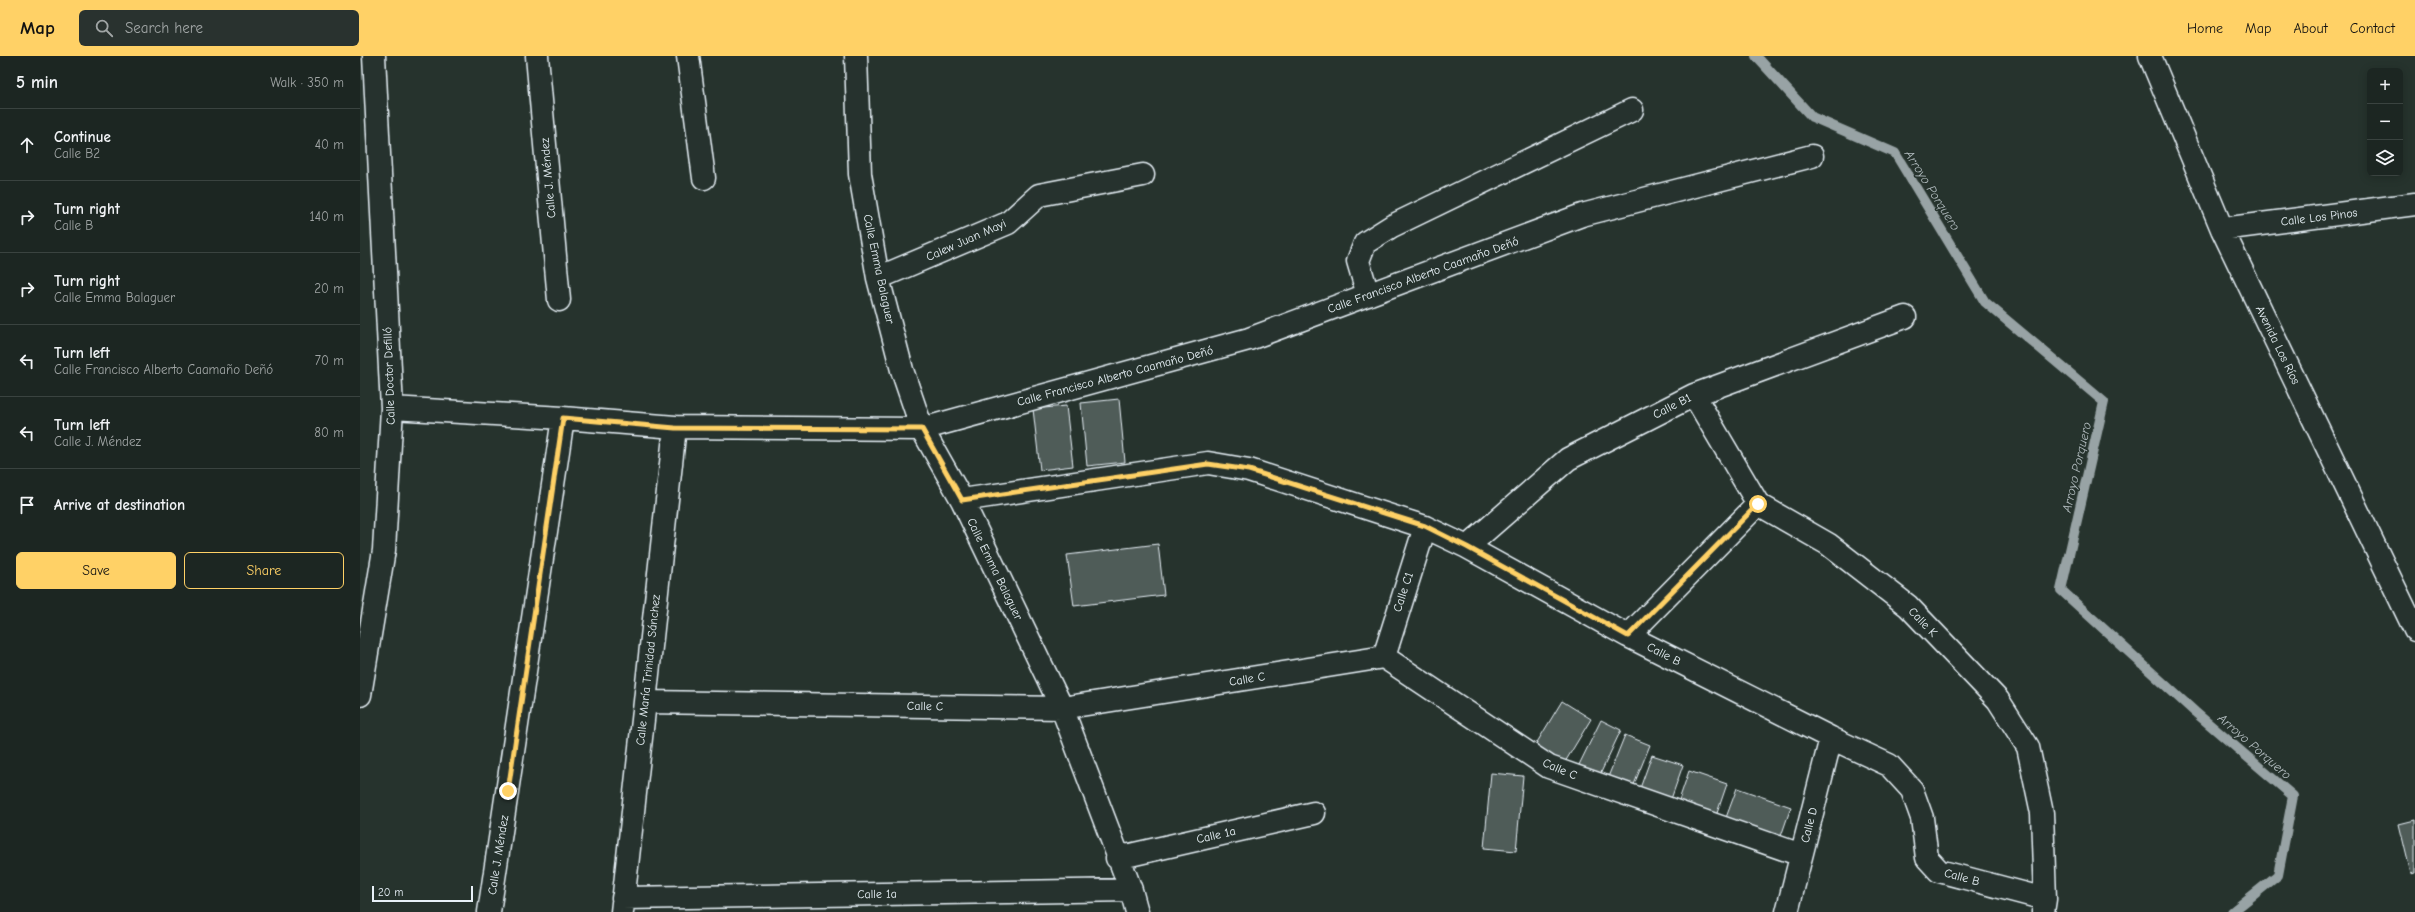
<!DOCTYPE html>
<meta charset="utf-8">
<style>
:root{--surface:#1c2622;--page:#29322f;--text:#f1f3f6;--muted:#a0a5a5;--line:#3a4340;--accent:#ffd166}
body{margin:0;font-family:"Comic Neue",sans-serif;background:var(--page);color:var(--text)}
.controls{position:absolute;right:12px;top:12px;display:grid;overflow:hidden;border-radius:6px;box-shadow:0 2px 10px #0003}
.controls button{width:36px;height:36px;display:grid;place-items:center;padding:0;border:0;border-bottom:1px solid var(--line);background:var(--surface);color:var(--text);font:20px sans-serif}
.scale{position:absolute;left:12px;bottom:10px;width:101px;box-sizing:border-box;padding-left:4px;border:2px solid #e8f1f8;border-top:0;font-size:11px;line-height:14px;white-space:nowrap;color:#e8f1f8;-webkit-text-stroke:3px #26332d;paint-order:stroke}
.stop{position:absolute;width:12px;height:12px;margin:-9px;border:3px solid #ffd166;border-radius:50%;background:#fff}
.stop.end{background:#ffd166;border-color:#fff;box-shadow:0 1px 4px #0008}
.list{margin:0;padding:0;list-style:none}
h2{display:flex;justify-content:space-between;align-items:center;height:52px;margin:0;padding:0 16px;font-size:17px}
h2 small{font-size:13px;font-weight:400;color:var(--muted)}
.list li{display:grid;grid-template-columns:26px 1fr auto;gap:12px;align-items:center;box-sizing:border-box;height:72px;padding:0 16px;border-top:1px solid var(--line)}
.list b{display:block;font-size:15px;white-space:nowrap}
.list p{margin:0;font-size:13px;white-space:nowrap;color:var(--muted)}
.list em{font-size:13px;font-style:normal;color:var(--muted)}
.actions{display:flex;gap:8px;padding:12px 16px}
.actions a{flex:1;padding:9px 0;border:1px solid var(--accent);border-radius:6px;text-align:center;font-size:14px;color:var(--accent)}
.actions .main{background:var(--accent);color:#111}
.icon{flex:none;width:22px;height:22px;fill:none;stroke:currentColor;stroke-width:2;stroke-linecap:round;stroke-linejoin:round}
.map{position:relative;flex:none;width:2055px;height:856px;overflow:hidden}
header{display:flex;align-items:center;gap:24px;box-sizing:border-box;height:56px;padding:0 20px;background:var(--accent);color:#111}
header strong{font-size:19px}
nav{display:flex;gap:22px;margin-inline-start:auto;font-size:14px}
.search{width:280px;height:36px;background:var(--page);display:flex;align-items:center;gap:10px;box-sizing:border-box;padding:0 14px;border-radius:6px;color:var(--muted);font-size:15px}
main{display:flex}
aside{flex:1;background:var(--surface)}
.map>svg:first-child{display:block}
</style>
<header>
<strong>Map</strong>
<div class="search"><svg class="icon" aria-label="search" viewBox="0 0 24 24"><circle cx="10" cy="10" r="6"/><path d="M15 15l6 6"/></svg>Search here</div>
<nav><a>Home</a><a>Map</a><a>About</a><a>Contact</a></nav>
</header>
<main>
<aside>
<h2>5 min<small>Walk · 350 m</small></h2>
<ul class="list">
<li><svg class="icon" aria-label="ahead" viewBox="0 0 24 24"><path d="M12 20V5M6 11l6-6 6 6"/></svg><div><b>Continue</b><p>Calle B2</p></div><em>40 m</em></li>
<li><svg class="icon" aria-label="right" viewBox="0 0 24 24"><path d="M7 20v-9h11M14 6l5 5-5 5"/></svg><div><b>Turn right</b><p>Calle B</p></div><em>140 m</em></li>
<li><svg class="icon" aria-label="right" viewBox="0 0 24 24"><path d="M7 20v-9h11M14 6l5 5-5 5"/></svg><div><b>Turn right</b><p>Calle Emma Balaguer</p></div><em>20 m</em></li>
<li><svg class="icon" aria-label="left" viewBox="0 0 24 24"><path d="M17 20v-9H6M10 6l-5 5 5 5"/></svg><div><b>Turn left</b><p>Calle Francisco Alberto Caamaño Deñó</p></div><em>70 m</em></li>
<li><svg class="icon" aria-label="left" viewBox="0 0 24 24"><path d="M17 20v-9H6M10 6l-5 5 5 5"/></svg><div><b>Turn left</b><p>Calle J. Méndez</p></div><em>80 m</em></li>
<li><svg class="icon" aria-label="arrive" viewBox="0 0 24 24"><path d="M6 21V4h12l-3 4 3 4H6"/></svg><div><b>Arrive at destination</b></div></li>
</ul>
<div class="actions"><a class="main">Save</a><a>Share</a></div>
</aside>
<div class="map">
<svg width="2055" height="856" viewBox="0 0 2055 856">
<rect width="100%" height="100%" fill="#26332d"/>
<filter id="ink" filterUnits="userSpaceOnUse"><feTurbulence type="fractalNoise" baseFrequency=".025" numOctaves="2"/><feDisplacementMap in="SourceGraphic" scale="8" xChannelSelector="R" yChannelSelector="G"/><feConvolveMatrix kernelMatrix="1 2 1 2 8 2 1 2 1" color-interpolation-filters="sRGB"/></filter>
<g filter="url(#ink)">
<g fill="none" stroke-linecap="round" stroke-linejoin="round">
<!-- stream -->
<path stroke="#98a3a5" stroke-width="10" d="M1396,0L1452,61L1535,97L1625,246L1744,346L1701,534L1835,656L1933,740L1918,819L1872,856"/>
</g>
<!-- building -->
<path fill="#505c59" stroke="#e8f1f8" d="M759,343L765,406L727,410L721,347Z
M706,350L713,410L680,414L673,353Z
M798,488L804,539L714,550L707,499Z
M1202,645L1231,663L1202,711L1173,693Z
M1241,664L1261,674L1237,725L1216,715Z
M1265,679L1290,689L1271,736L1246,726Z
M1292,699L1323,709L1310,746L1279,735Z
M1329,715L1367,728L1355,763L1317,750Z
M1131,717L1163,720L1156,795L1124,792Z
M1377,732L1431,751L1419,786L1364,767Z
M2055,764V817L2051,818L2039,768Z"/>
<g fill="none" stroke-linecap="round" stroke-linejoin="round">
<defs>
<path id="minor" d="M177,0L199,244
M328,0L344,122
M496,0L500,118L518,222L542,314L562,373L602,444L702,652L771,834L777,856
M1790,0L1862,173L2055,574
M1862,173L2055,148
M518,222L648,167L679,139L783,119
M1008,239L998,205L1005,187L1032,170L1272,54
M1334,339L1398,448L1468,488L1548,550L1638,644L1668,691L1682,757L1685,843L1683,856
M32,352L203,362L315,371L562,373L889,283L1222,159L1452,100
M602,444L848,407L889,414L1065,471L1107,491L1268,580L1471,682L1529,709L1552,734L1562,762L1567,802L1579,815L1685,843
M1107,491L1208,403L1334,339L1545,261
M1268,580L1398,448
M1024,601L1065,471
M0,639L24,494L32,352L14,0
M285,646L702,652L1024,601L1189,711L1441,799
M757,802L954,757
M263,842L771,834
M129,856L203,362
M262,856L315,371
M1427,856L1471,682"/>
</defs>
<!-- minor casing -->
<use href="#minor" stroke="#e8f1f8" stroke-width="25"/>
<!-- minor -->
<use href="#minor" stroke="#26332d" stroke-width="22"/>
</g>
</g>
<g fill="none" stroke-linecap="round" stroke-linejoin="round" filter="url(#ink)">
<!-- route -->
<path stroke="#ffd166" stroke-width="5" d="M148,735L203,362L315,372L562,373L602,444L848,408L889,414L1065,470L1107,491L1268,580L1398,448"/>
</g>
<g text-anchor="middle" stroke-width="3" stroke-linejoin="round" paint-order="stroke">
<!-- street labels -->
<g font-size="12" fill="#e8f1f8" stroke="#26332d">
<text transform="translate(188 122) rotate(-95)" y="4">Calle J. Méndez</text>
<text transform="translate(1959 161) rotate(-7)" y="4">Calle Los Pinos</text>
<text transform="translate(606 184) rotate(-24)" y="4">Calew Juan Mayi</text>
<text transform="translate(519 213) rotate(78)" y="4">Calle Emma Balaguer</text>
<text transform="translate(1063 219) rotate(-20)" y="4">Calle Francisco Alberto Caamaño Deñó</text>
<text transform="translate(1918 289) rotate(64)" y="4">Avenida Los Ríos</text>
<text transform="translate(29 320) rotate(-92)" y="4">Calle Doctor Defilló</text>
<text transform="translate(755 320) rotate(-15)" y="4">Calle Francisco Alberto Caamaño Deñó</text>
<text transform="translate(1312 350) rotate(-27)" y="4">Calle B1</text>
<text transform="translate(635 513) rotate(64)" y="4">Calle Emma Balaguer</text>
<text transform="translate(1043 536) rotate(-72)" y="4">Calle C1</text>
<text transform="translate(1563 566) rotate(46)" y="4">Calle K</text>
<text transform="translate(1304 598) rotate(27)" y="4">Calle B</text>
<text transform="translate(288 614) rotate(-84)" y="4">Calle María Trinidad Sánchez</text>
<text transform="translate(887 623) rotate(-9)" y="4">Calle C</text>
<text transform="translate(565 650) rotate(1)" y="4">Calle C</text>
<text transform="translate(1200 713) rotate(23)" y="4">Calle C</text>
<text transform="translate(1449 769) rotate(-76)" y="4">Calle D</text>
<text transform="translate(856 779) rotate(-13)" y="4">Calle 1a</text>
<text transform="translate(138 799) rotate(-81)" y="4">Calle J. Méndez</text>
<text transform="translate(1602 821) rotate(15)" y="4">Calle B</text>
<text transform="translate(517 838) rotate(-1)" y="4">Calle 1a</text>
</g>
<!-- water labels -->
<g font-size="13" font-style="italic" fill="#b3bdc0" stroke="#26332d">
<text transform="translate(1573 134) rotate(58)" y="5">Arroyo Porquero</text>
<text transform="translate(1716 411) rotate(-77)" y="5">Arroyo Porquero</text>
<text transform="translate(1895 690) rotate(41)" y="5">Arroyo Porquero</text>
</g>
</g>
</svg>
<div class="controls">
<button>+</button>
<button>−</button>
<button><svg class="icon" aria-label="layers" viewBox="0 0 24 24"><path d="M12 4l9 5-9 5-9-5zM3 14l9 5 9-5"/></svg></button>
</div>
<div class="scale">20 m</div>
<div class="stop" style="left:1398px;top:448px"></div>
<div class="stop end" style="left:148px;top:735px"></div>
</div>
</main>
